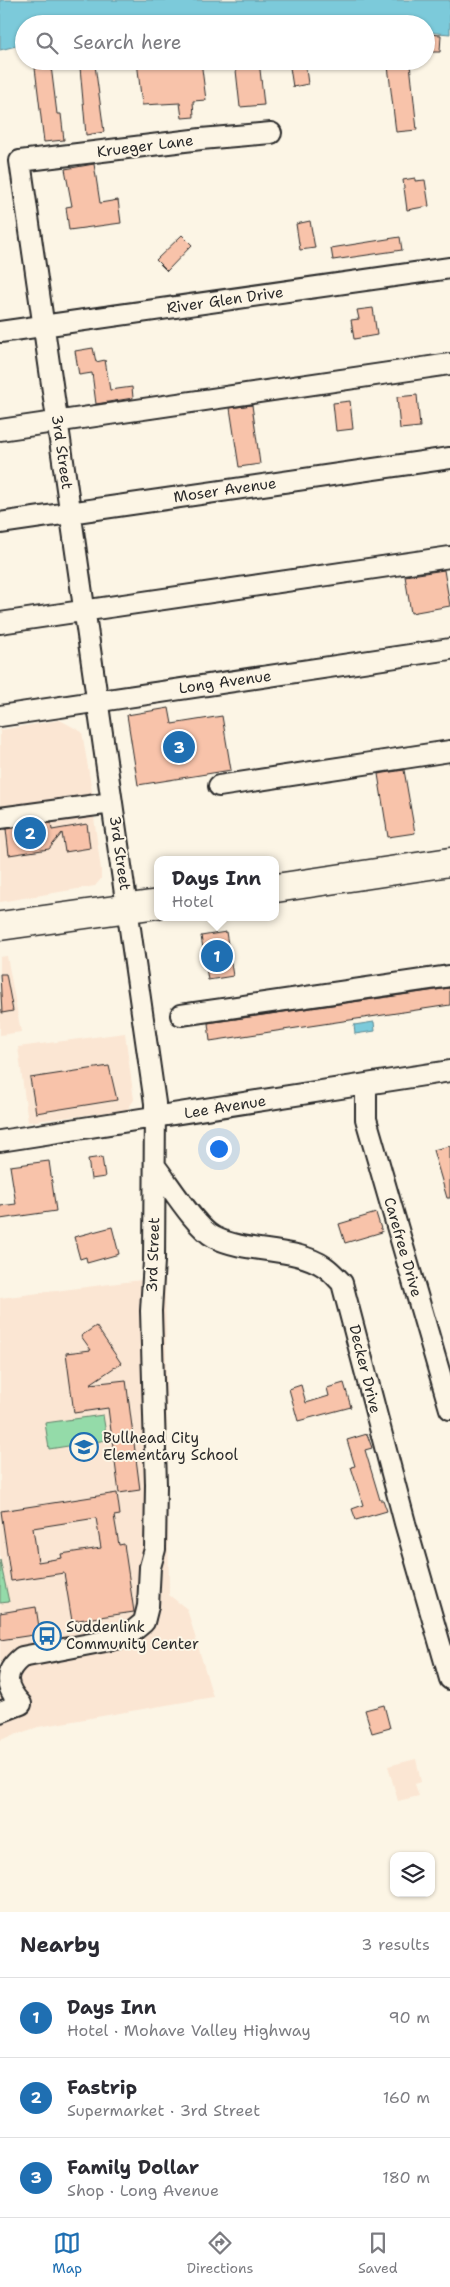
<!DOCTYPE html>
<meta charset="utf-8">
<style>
:root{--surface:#fff;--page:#f2f2f3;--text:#2b2b33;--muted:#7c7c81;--line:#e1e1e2;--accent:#1f6fb2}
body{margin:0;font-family:"Shantell Sans",sans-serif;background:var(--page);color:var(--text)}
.controls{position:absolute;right:15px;bottom:15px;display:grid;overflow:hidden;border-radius:10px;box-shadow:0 1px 4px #0004}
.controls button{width:45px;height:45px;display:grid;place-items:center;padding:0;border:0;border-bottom:1px solid var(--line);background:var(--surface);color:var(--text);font:25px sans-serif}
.you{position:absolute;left:218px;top:1148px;width:18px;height:18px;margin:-12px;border:4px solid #fff;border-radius:50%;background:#1a73e8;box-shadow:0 0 0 8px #1a73e833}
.badge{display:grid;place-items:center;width:32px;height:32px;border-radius:50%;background:var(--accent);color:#fff;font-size:16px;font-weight:700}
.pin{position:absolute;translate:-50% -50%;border:2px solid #fff;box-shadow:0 1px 5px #0006}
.popup{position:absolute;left:154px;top:856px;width:125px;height:65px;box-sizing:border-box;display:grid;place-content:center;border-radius:10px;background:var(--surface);filter:drop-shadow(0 1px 4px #0005);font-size:16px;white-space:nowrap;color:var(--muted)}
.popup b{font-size:19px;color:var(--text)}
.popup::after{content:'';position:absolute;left:50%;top:100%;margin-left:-10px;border:10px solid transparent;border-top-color:var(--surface)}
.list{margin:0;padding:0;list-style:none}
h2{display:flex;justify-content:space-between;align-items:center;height:65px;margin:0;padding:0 20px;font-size:21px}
h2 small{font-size:16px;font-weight:400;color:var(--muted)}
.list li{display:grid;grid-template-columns:32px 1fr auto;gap:15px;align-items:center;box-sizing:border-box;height:80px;padding:0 20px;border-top:1px solid var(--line)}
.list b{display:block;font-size:19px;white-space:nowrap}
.list p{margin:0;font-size:16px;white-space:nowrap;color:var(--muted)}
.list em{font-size:16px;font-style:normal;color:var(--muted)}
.icon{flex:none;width:28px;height:28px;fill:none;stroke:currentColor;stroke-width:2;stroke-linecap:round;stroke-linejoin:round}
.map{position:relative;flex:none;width:450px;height:1912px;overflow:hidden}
.search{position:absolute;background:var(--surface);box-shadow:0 1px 4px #0004;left:15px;right:15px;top:15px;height:55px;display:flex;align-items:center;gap:12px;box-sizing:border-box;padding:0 18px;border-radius:28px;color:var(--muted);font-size:19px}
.sheet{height:305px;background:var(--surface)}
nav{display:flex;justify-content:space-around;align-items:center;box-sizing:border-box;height:70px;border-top:1px solid var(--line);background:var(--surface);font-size:14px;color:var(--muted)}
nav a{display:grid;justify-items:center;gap:2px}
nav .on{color:var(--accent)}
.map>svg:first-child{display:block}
</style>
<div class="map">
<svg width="450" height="1912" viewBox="0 0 450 1912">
<rect width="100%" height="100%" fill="#fcf5e5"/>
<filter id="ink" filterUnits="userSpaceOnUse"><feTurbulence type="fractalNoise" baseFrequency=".02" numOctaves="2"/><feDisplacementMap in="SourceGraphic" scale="10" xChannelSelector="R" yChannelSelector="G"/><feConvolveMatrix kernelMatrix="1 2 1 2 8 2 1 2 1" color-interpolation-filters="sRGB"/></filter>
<g filter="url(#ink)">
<!-- built -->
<path fill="#fbe6d3" d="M60,720L82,732L93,797L0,810V730Z
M93,810L101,870V879L95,886L0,902V821Z
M7,956L21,1032L0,1035V957Z
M125,1033L134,1100L127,1110L28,1122L18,1047Z
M165,1277L169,1595L187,1609L213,1697L38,1727L0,1740V1298Z
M416,1759L421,1782L415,1784L419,1796L398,1801L388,1766Z"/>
<!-- green -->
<path fill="#94dba9" stroke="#60836a" d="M103,1415L107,1440L49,1449L45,1423Z
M0,1560L9,1602L0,1603Z"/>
<!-- water -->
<path fill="#7ccada" stroke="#5c8a94" d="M0,0H450V34L426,32V24H24V44L0,50Z
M374,1022L375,1031L355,1034L354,1025Z"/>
<!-- building -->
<path fill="#f8c3aa" stroke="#2b2b2b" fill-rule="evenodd" d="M426,34L441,35L440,52H426Z
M137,61H201L206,100L193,101L194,117L182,118L180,103L142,105Z
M235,61H259L264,105L240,107Z
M289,61H305L308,84L293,87Z
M410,64L417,130L396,132L388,66Z
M95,65L104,132L86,135L80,67Z
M51,66L57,114H61L64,140L44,142L35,68Z
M94,164L100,203L118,200L121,223L69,230L66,207L72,206L65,169Z
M415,178V181L425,180L429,206L407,210L403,180Z
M310,221L315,248L300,250L296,224Z
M182,235L192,245L167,271L156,260Z
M400,237L402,250L333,260L331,248Z
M373,308L377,335L354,339L351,320L359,319L357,310Z
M93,348L96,362L105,360L110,390L132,387L133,398L96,404L92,373L79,375L75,351Z
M417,395L420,427L400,429L397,397Z
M350,401L353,429L336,431L333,403Z
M252,405L260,464L239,467L230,408Z
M444,570L450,606L411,613L405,576Z
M169,708L172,724L222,716L231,770L138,785L127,715Z
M404,770L415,833L388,837L378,774Z
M51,823L52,830L87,824L90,848L65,852L62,833L49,849L9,855L6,829Z
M226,932L233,976L208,980L201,936Z
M0,974H6L13,1011L2,1013Z
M450,988V1005L210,1041L208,1023Z
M109,1066L117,1100L36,1113L30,1078Z
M450,1146V1198H447L433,1150Z
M102,1157L105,1177L91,1179L88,1159Z
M49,1161L56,1211L0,1219V1206L16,1204L10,1166Z
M376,1213L382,1232L345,1243L339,1224Z
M112,1227L119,1254L87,1263L86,1257L80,1259L74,1237Z
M96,1326L121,1363L90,1384L126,1380L140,1490L119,1493L108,1408L74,1413L66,1353L91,1350L81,1336Z
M344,1383L351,1407L298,1421L289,1389L301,1385L306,1403L329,1396L327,1388Z
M367,1434L372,1448L365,1450L380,1500H383L387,1511L356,1520L352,1509L363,1505L351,1467L355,1466L347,1440Z
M117,1493L120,1515L114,1516L119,1545L124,1544L134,1612L72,1621L64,1573L11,1581L1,1511ZM96,1518L101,1548L61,1554L62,1558L38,1562L33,1528Z
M36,1607L40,1634L0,1640V1613Z
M384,1705L390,1728L372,1733L365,1710Z"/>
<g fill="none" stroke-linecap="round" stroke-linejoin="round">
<defs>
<path id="minor" d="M0,332L450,268
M0,430L450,364
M0,523L450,458
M0,623L450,557
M0,716L450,649
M219,786L450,751
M0,818L112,803
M181,1015L450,976
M366,1084V1119L450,1409
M0,1141L450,1071
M155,1166C169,1184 196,1228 214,1237C247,1254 295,1246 325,1267C331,1271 337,1278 342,1283L405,1523L450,1679
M0,1712L21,1704C5,1687 2,1673 22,1657L126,1637L144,1622L148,1606L150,1567L155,1549L156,1485L151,1311L154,1261L155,1103L20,161L201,139L271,133"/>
<path id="highway" d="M276,888L450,862
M0,926L158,904"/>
</defs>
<!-- minor casing -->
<use href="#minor" stroke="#2b2b2b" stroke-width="24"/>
<!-- highway casing -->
<use href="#highway" stroke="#2b2b2b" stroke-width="31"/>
<!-- minor -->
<use href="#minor" stroke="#fcf5e5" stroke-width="20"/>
<!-- highway -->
<use href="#highway" stroke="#fcf5e5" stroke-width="28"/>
</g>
</g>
<!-- icons -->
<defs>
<symbol id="school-ring" viewBox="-11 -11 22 22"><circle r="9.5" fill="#fcf5e5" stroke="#1f6fb2" stroke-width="1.5"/><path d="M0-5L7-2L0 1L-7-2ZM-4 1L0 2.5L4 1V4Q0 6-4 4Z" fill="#1f6fb2"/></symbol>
<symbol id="bus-ring" viewBox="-11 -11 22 22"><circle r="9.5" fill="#fcf5e5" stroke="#1f6fb2" stroke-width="1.5"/><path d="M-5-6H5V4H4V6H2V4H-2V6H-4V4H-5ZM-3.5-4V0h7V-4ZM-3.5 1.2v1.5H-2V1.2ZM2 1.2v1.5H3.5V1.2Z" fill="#1f6fb2"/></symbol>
</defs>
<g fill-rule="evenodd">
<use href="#school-ring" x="68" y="1431" width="32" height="32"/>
<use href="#bus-ring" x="31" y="1620" width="32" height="32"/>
</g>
<g text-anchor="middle" stroke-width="4" stroke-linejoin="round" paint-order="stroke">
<!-- street labels -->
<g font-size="15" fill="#2b2b2b" stroke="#fcf5e5">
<text transform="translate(145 146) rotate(-7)" y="5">Krueger Lane</text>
<text transform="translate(225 300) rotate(-8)" y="5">River Glen Drive</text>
<text transform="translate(62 452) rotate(82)" y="5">3rd Street</text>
<text transform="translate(225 490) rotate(-8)" y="5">Moser Avenue</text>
<text transform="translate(225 682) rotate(-8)" y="5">Long Avenue</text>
<text transform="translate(120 853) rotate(82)" y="5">3rd Street</text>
<text transform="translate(225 1107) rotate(-9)" y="5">Lee Avenue</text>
<text transform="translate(403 1247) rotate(74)" y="5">Carefree Drive</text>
<text transform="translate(153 1255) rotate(-88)" y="5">3rd Street</text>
<text transform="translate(365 1369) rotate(76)" y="5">Decker Drive</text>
</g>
<!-- poi labels -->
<g font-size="15" fill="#2b2b2b" stroke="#fcf5e5" text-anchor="start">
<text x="103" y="1443">Bullhead City<tspan x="103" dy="17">Elementary School</tspan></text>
<text x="66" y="1632">Suddenlink<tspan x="66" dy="17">Community Center</tspan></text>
</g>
</g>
</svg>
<div class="controls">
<button><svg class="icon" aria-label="layers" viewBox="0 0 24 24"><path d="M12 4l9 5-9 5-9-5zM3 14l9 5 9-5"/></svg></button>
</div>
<div class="you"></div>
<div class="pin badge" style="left:217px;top:956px">1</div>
<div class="popup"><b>Days Inn</b>Hotel</div>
<div class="pin badge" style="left:30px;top:833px">2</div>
<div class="pin badge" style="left:179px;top:747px">3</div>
<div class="search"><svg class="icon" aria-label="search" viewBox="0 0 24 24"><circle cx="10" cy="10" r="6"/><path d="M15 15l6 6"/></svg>Search here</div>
</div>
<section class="sheet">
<h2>Nearby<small>3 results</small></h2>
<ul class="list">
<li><span class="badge">1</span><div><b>Days Inn</b><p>Hotel · Mohave Valley Highway</p></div><em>90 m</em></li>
<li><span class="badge">2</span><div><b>Fastrip</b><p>Supermarket · 3rd Street</p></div><em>160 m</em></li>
<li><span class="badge">3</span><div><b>Family Dollar</b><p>Shop · Long Avenue</p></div><em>180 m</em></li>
</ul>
</section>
<nav>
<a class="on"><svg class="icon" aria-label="map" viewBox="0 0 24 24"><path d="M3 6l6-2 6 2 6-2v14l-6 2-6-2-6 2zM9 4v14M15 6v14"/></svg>Map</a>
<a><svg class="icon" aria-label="directions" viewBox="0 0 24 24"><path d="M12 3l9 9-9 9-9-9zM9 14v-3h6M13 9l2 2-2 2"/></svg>Directions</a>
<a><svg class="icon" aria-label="saved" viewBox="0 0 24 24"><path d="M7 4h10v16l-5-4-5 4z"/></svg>Saved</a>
</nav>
